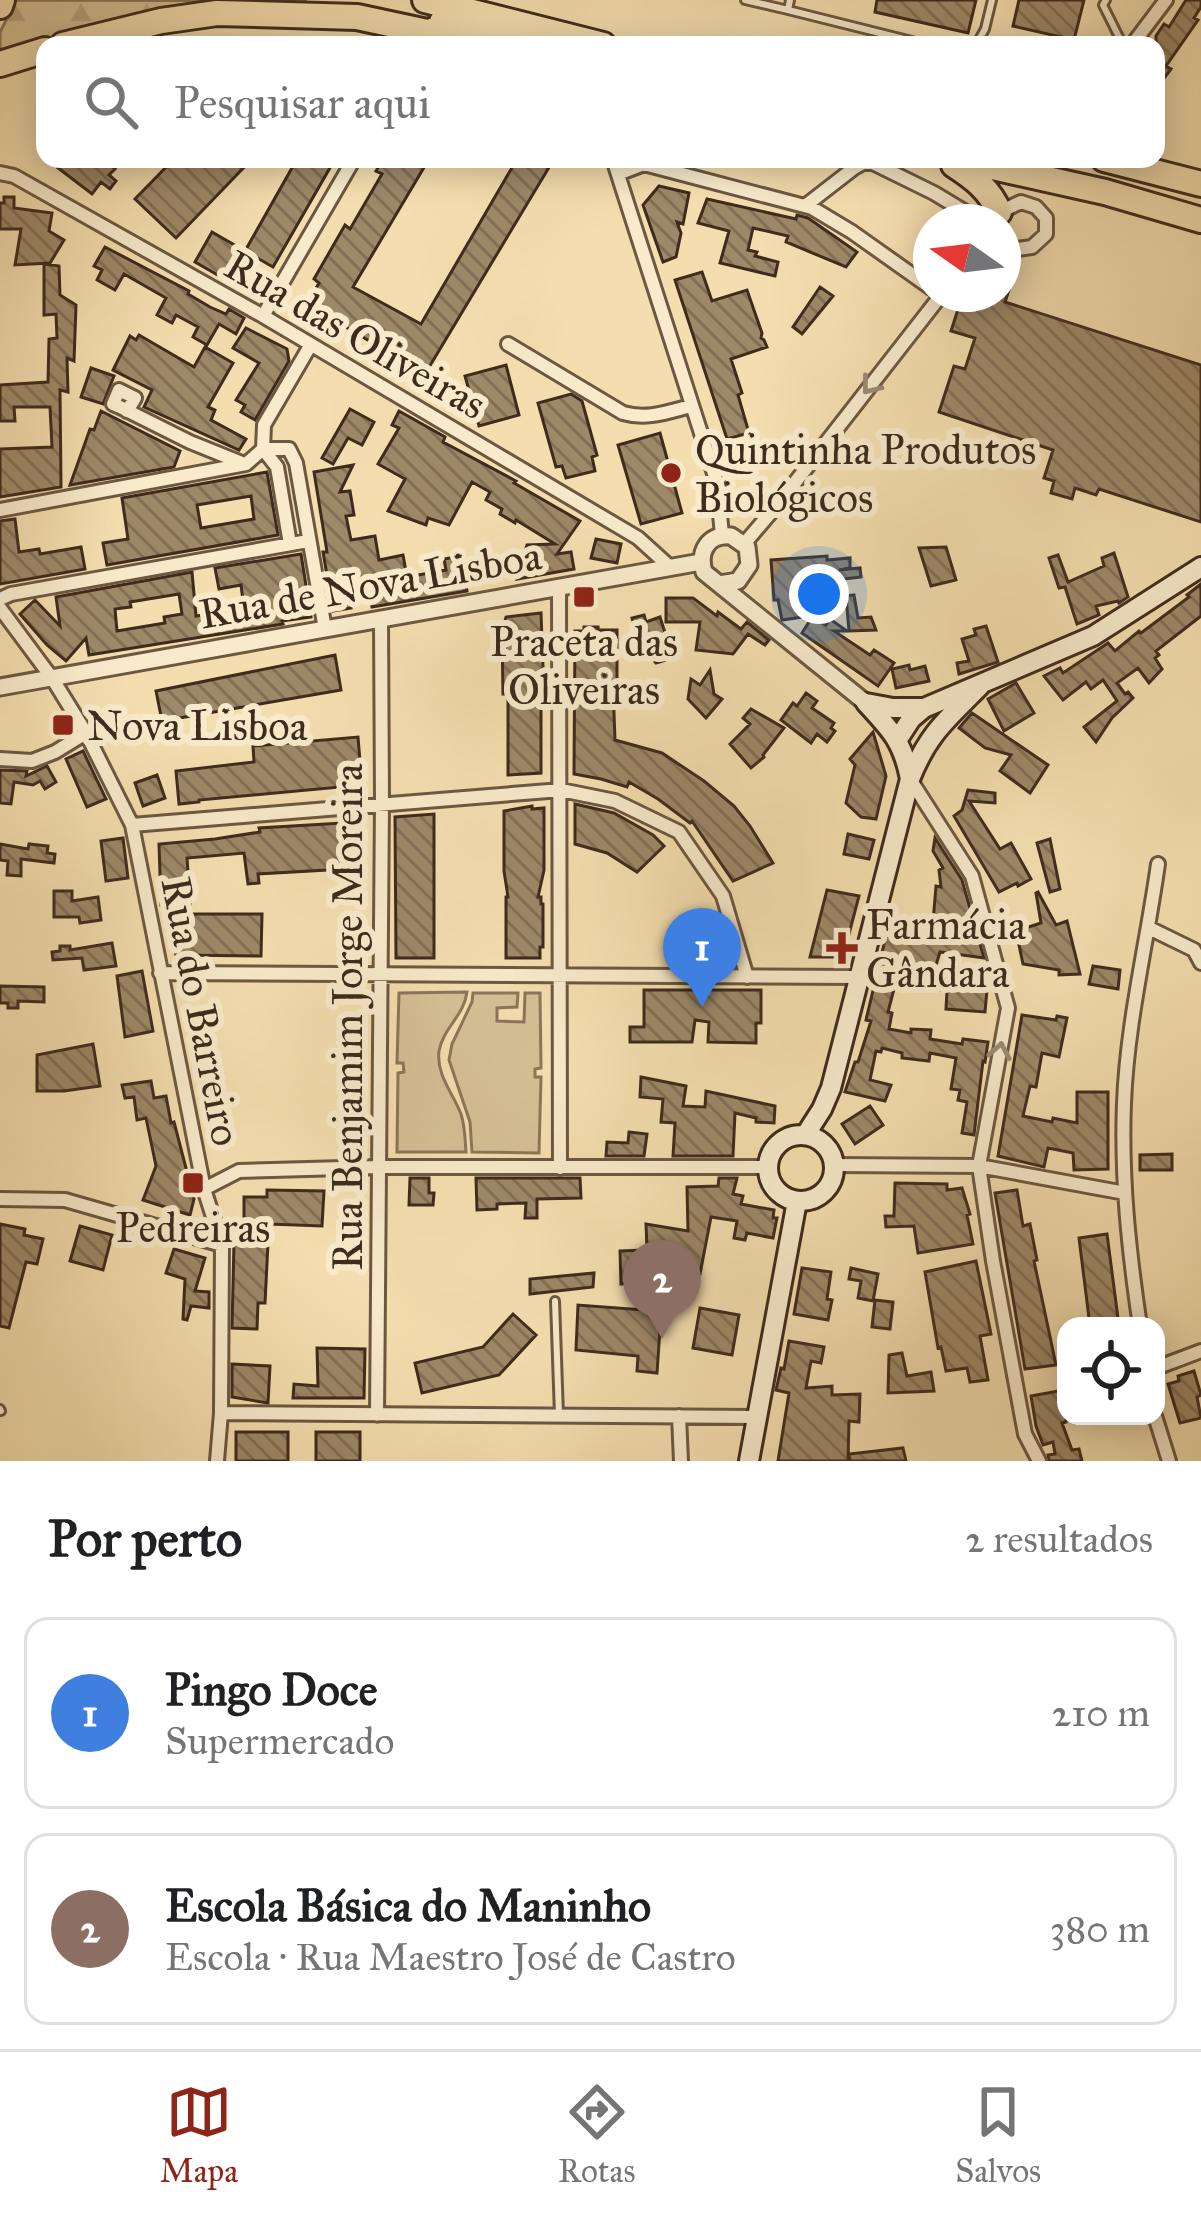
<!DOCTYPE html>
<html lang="pt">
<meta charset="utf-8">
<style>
:root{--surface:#fff;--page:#f6f6f6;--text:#202124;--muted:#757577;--line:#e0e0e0;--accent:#8f2418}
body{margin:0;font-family:"IM FELL Great Primer",serif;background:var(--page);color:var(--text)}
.controls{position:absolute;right:36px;bottom:36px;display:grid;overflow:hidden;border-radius:24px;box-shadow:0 6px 30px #0003}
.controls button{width:108px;height:108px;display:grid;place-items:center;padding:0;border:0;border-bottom:3px solid var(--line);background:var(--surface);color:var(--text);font:60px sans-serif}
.compass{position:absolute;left:913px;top:204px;width:108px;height:108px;border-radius:50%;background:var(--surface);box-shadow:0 6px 30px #0003;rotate:284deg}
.you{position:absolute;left:819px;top:594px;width:42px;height:42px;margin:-30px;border:9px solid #fff;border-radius:50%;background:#1a73e8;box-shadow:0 0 0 18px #1a73e833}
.badge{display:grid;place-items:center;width:78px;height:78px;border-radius:50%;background:var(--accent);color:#fff;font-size:39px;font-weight:700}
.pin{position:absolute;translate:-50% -99px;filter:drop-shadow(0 3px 6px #0008)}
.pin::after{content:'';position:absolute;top:63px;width:42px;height:36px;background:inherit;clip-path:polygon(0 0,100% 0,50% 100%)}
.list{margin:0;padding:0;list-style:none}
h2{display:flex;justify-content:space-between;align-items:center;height:156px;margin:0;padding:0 48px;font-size:51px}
h2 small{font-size:39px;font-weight:400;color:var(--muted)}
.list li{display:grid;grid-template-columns:78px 1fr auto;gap:36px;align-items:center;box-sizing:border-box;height:192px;margin:0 24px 24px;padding:0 24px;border:3px solid var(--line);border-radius:24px}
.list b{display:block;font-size:45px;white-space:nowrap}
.list p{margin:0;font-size:39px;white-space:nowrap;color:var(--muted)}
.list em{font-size:39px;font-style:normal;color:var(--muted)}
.icon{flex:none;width:66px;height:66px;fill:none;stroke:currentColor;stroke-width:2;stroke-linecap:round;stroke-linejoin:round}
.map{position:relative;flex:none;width:1201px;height:1461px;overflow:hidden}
.search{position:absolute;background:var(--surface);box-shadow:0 6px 30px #0003;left:36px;right:36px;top:36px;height:132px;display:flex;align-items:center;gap:30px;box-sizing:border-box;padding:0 42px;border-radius:24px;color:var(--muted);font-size:45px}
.sheet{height:588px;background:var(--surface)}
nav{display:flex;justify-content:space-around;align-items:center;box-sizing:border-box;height:168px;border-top:3px solid var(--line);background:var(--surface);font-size:33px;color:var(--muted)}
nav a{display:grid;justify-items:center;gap:6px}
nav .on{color:var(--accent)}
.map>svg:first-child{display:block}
</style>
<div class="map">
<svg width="1201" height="1461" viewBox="0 0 1201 1461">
<defs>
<pattern id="forest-firs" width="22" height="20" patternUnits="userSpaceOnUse" patternTransform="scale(3)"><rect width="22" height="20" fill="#d5c096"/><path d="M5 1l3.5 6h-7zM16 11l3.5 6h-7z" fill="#b8a581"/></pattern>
<pattern id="building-back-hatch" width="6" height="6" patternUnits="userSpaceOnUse" patternTransform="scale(3)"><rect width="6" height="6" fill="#9d8868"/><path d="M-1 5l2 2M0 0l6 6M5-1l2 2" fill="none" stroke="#816f55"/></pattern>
</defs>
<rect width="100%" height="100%" fill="#f4deaf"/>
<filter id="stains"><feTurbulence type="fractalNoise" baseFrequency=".00167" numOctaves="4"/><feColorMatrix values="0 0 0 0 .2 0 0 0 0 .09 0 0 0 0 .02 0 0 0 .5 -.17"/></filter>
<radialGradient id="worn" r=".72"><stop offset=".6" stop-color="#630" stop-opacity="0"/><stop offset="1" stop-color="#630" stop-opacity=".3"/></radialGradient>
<!-- green -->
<path fill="#d5c096" stroke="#8a7659" stroke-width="3" d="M467,992C464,1016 443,1028 439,1051C436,1075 453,1093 461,1114C465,1126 465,1139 466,1152H397L398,1073L404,1072L403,1063H397L399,993Z
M473,993H518L517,1007L497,1008V1021L524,1022L525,993H540L541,1068L535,1069V1077H541L539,1153L472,1152L470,1122L449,1060L452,1044L472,1002Z"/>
<!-- forest -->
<path fill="url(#forest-firs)" stroke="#8a7659" stroke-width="3" d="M14,0L307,1L219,6L0,57V32L12,9Z"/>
<!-- building -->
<path fill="url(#building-back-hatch)" stroke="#3e2b1c" stroke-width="3" fill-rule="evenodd" d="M877,0H976L968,33L875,12Z
M1019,0H1084L1074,40L1013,26Z
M1186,0H1201V7L1194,18L1198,20L1166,66L1171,69L1156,89V36L1164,24L1169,27Z
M65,159H102L115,169L109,175L116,181L110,189L101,182L92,194L58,168Z
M174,159H252L176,238L135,199Z
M297,159H318L331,166L273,267L245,251Z
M383,159H429L353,287L421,324L517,159H554L425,374L307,304L319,283L314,279L345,225L350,229L382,174L376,171Z
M659,186L689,193L683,224L677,222L681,233L676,257L663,262L643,205Z
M4,197H14V208L52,213L49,231L64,240L50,263L15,265L21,229H0V203H4Z
M707,199L796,219L797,215L808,218L857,252L846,267L786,242L788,236L753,228L748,250L757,252L755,256L778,262L775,276L720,263L729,231L698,223Z
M212,232L245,251L228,281L195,262Z
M105,247L189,291L188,294L210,307L226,314L229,309L244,318L236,334L219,324L207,345L193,337L198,327L176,315L172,323L157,315L166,298L124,274L115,290L97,280L102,270L94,266Z
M44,264L59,266L60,295L76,305L74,361L67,358L68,392L60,390L61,487L0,497V449L52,447L50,407H14L15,421H0V385L48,382L49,339L57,338L56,314L44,315Z
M1003,268L1015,272L1005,302L1201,365V522L1099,489L1096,495L1075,488L1072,499L1051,493L1054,481L1044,478L1053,450L939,412L954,366L965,369L975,338L951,331L963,294H1003Z
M702,272L712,301L747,290L762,333L761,338L764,340L767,347L731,359L742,393L738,395L749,433L727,439L675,280Z
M820,287L833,296L802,334L793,327Z
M246,328L287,349L289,361L255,420L241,412L245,405L236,400L259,363L233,348Z
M139,335L194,367L205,347L233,363L208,407L215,410L211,420L246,439L239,450L144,407L152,390L113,370L130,336L136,340Z
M506,365L519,415L479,426L465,376Z
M91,368L114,376L103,404L81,397Z
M571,394L582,401L597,455L592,457L595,471L566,478L562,466L556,467L538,403Z
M350,409L374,422L362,445L348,438L333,464L322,458Z
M101,411L180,451L174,467L70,485L90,429L94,430Z
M399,411L445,437L443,442L516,481L514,483L580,521L557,554L571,552L574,569L517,579L527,545L555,544L516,520L515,523L500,514L502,509L486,500L490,492L472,482L449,525L428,518L426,525L388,511L405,479L378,464L399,428L392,425Z
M660,433L682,513L641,524L618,445Z
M353,465L340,492L350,491L354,515L346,516L351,540L375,536L379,560L403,555L407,577L446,570L444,559L462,556L467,591L372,607L369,591L349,594L351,608L333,611L323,552H327L314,472Z
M267,472L278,535L107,565L103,543L128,539L122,498ZM251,496L254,519L201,528L197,505Z
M15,519L19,552L39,549L40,554L81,547L85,569L0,584V521Z
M596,539L621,544L617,563L591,558Z
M946,547L956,580L931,586L919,548Z
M1114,553L1128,597L1119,603L1118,601L1096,606L1099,615L1077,624L1065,587L1059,588L1049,558L1058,555L1068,582L1104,566L1102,558Z
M301,554L311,617L282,621L283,624L89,655L86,638L66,661L47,645L20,614L35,600L60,626L56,597L192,572L196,616L244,608L241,585L219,589L215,568ZM179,594L182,614L164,617L165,623L117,631L115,609L131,607L130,602Z
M827,556V560L850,558V568L839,570L860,568L861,577L827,581L826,570L803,572L805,603L809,602L810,616L782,620L778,600H774L771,560Z
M1201,584V616L1156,651L1159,655L1155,658L1162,669L1149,683L1138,668L1117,683L1125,694L1128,692L1133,698L1112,718L1096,742L1084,727L1117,701L1103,680L1091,689L1086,682L1063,700L1044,676L1060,668L1063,673L1108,643L1115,651L1139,631L1141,633L1189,597L1187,595Z
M854,595L858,618L871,617L876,630L849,631L846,596Z
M666,598H693L717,616L718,612L741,629L747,622L769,640L765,645L748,634L733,654L696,650L700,622H666Z
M541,613L544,693H541V773L508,775V694H503L502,632L506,617Z
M644,615L646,622L660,617L673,658L656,663L640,644L632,618Z
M812,617L826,625L830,619L847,631H834L870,655L874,650L894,663L878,686L802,633Z
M986,626L998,662L959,674L957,663L969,661L962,639L976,635L974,629Z
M584,627H598V630H617V687H613L615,740L662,753L704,781L734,806L750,826L773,863L733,881L692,821L690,823L658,799L629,782L627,787L601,779L574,774L575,631H584Z
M335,655L341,690L162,721L156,691Z
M909,665L910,670L925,666L929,681L896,688L892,669Z
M710,670L714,694L722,699L706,718L688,699L691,679L700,685Z
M1016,683L1034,713L1004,731L988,699Z
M806,693L817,701L812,708L834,723L831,728L835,731L827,742L817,734L811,743L781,720L793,703L797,706Z
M751,709L784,728L763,755L764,757L751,768L730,744L750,724L743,718Z
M972,713L1048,765L1030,793L1000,771L1011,755L985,748L959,728Z
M873,732L886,776L876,819L861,817L846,803L855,765L850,759Z
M358,737L362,785L199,800V802L179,804L176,771L254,762L253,746Z
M83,751L106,799L87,807L66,759Z
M47,766L56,782L45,789L40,781L33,785L14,782L11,804L0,803V770L27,771L26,776Z
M157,775L165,798L143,806L135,783Z
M968,790L995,793V803L969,801L1000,849L1011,843L1031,879L1018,886L1017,883L999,892L954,816L962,810Z
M575,804L614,813L653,835L664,846L637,872L607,853L575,844Z
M532,806V809L544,808V870L538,897H541V904H543V947H540V958H506V897H508L504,871V811Z
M434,814V958H396L395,817Z
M359,822L362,868L258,874L259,883L248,884L244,853L187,858L191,914H262L261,956L176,955L165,905H161L159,844L215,839L260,832L259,828Z
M848,834L874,840L869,859L844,854Z
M123,838L128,878L106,881L101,841Z
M935,838L962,880L984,958L940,952L933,975L988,979L985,1012L946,1009L947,991L895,985L888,1012L892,1013L889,1029L911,1033V1029L931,1030L930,1039L962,1044L963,1039L988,1042L985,1062L983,1061L974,1135L962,1133L967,1102L958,1100L960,1090L951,1089L956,1058L930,1053L929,1061L902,1058V1053L882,1048L881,1052L876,1051L870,1080L891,1085L885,1101L845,1092L855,1062H858L871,1021L866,1020L891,915L933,922L936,886L941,887L939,870L943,868L933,851Z
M1050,839L1060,889L1050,892L1037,843Z
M0,844L28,849L29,844L48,846L47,853L55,854L54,863L21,859V876L7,875L8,861L0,860Z
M827,890L859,896L843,957H810Z
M54,891H72V901L98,897L101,920L80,923L79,917H54Z
M1038,892L1056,925L1067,921L1080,974L1059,975V970L1023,964L1016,931L1041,923L1036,893Z
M112,943L116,966L84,970L82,958L53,960L52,952L60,951V946H70V950Z
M1093,966L1120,970L1118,989L1089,984Z
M142,971L153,1031L125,1037L117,976Z
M0,986L44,987V1002L18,1001V1008H8V1003H0Z
M644,990H761V1023H756V1043L708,1042L709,1022L695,1020L692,1042H630V1027H644Z
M1022,1015L1056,1020L1057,1016L1067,1018L1059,1057L1042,1053L1036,1087L1030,1086L1023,1116L1052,1122L1053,1118L1077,1123V1092H1108V1169L1074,1170L1073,1153L1048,1148L1044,1167L998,1156Z
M93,1044L100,1086L64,1091H37V1055Z
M641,1077L686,1086L683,1106L705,1107L706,1091L775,1106L774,1123L756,1122V1118L735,1113L733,1156H673L675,1123L661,1122L663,1099L640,1097Z
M151,1081L154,1098L166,1096L171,1123L174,1122L194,1199L190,1215L143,1200L156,1166L146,1118L137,1120L134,1097L125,1098L122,1085Z
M870,1106L883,1125L855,1144L842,1124Z
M629,1132L647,1134L644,1156H606L607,1142L628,1143Z
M1172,1154V1170H1140V1155Z
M410,1178H429V1193H434L433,1205H409Z
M476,1178H580L581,1198L537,1199V1218H525L526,1203L497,1204V1209L477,1210Z
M719,1178H737L733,1194L743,1196L741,1204L774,1210L773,1218H777L773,1238L747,1233L745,1240L734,1238L737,1221L711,1217L700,1274L621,1284L620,1251L647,1250L646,1224L688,1231L687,1187L718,1186Z
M895,1183L947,1184V1190L962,1188L970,1214L967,1215L973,1244L918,1253L914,1226L886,1227L885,1216H894Z
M267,1190L324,1191L322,1226L269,1224L265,1303H258L257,1329L232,1328L234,1242H244V1197H267Z
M1017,1190L1023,1226L1030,1224L1037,1260L1034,1261L1056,1365L1025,1369L995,1193Z
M0,1224L25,1229L24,1235L43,1239L37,1264L26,1262L9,1328L0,1326Z
M80,1226L112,1235L103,1270L70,1261Z
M1107,1234L1119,1326H1090L1079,1238Z
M174,1249L205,1258L195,1291L209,1292V1308L191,1306L187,1320L183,1319L185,1279L166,1273Z
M976,1261L991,1334L980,1336L988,1380L970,1382L967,1368L946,1371L941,1347L938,1348L925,1272Z
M802,1268L831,1272L827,1299L832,1300L828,1320L794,1314Z
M851,1268L878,1274L873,1301L858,1298L861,1281L849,1279Z
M594,1273L593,1287L530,1294V1279Z
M645,1299H662L657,1373L637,1371L638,1356L576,1350L578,1305L644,1310Z
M875,1300L893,1302L890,1329L872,1327Z
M700,1308L739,1315L732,1355L693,1348Z
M513,1314L536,1335L499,1375L422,1393L415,1363L483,1347Z
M789,1341L824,1347L821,1363L811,1361L806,1388L832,1386V1395L860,1394L859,1422L849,1421L848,1461H778L789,1393L776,1390L781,1368L784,1369Z
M317,1348L365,1349L364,1398H293L294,1384L318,1386Z
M902,1353L907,1376L931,1372L934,1391L888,1393L889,1355Z
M232,1364L270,1366L268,1403L232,1397Z
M1194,1371L1201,1395L1197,1397L1201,1418L1180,1423L1168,1384L1179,1381L1178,1376Z
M1064,1390L1066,1422L1062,1423L1072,1450L1079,1449L1082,1461H1049L1048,1455L1055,1454L1053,1442L1043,1445L1036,1426L1031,1396Z
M236,1432H288V1461H236Z
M316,1432H360V1461H316Z
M903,1448L906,1461H850L849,1454Z"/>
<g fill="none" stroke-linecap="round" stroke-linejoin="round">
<defs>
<path id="service" d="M745,0L788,10
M790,0L788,10L928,45
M1106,0L1103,5L1123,45
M976,45L985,29L992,0
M555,1301L559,1415
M0,1409L1,1411"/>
<path id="minor" d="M1132,45L1166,0
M613,159L717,483L722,535
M0,173L14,176L263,316L638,538L670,567
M618,174L644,164L812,208L852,232L931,288
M805,206L854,168L863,163H873L934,193L982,222
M1000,212L1021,202L1036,207L1046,218V234L1032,247L1003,251
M263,316L354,159
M508,344L623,413C647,420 667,412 691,406
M127,411L135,398L119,390L113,404L120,407L190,442L242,463
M263,449H289L296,463L325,629
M263,449L264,425L310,346
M263,449L277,467L290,544
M0,510L246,464L263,449
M744,544L779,503L942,294
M559,586L560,1168
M0,599L11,594L308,541
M0,608L52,678L86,733L132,825L204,1189L222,1245L221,1413L217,1461
M0,759L32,761L55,752L86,733
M910,779L972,876L1008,1008L979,1166L993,1261L1025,1434L1039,1461
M132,825L561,790L615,801L679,832L723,896L747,977
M1149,928L1194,950L1201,963
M160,973L858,977
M834,1165L979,1166L1125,1193
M204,1189L239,1171L379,1167H768
M0,1199L65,1200L222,1245
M1140,1326C1129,1252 1121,1178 1124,1103C1127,1023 1147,943 1158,864
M1156,1368L1201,1351
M221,1413L757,1417
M377,1415L382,803L381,620
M679,1416L681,1461
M1155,1416L1169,1461"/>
<path id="tertiary" d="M719,584L738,581L749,565L747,547L731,536C708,534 698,551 704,572L866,703
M0,687L701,562"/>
<path id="secondary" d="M866,703C891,730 903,742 910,779
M866,703L893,708H924
M898,739L911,719L924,708L1093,636L1201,567
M806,1134L822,1109L831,1088L910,779C928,734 946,720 980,686
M768 1168a33 33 0 1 1 66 0a33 33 0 1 1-66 0Z
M749,1461L797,1201"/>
<path id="motorway" d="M425,0L603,45
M0,6L2,0
M442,22L525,45
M63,45L161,21L217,13L357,17L427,32L454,25
M0,64L45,50
M957,159L1105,192L1201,220
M1104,159L1201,184
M954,165C974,178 990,190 999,212"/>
</defs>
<!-- service casing -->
<use href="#service" stroke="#6c5841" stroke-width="12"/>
<!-- minor casing -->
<use href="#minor" stroke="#6c5841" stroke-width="18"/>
<!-- tertiary casing -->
<use href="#tertiary" stroke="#6c5841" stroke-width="21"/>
<!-- secondary casing -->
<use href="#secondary" stroke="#3e2b1c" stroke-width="24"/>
<!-- motorway casing -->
<use href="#motorway" stroke="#3e2b1c" stroke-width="30"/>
<!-- service -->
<use href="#service" stroke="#f8eacb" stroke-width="6"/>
<!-- minor -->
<use href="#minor" stroke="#f8eacb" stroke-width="12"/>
<!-- tertiary -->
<use href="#tertiary" stroke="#f8eacb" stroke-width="15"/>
<!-- secondary -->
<use href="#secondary" stroke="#f8eacb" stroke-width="18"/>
<!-- motorway -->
<use href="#motorway" stroke="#f4deaf" stroke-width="24"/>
</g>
<!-- one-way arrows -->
<defs><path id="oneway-chevron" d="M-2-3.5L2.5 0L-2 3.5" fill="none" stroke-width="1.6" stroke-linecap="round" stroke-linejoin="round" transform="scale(3)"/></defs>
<g stroke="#9b8a74">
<use href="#oneway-chevron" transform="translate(870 386) rotate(128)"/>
<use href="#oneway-chevron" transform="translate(1000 1051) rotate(-80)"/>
</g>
<!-- markers -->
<g fill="#8f2418" stroke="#f8eacb" stroke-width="4.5">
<circle cx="671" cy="473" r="12"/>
<rect x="572" y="585" width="24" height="24" rx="6"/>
<rect x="51" y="713" width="24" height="24" rx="6"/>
<path d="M836 930h12v12h12v12h-12v12h-12v-12h-12v-12h12z"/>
<rect x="181" y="1171" width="24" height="24" rx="6"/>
</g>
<g text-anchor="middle" stroke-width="12" stroke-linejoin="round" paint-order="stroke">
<!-- street labels -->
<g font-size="42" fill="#3e2b1c" stroke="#f8eacb">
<text transform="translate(356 334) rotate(30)" y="15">Rua das Oliveiras</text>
<text transform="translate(370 584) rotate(-10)" y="15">Rua de Nova Lisboa</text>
<text transform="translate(202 1011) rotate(79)" y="15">Rua do Barreiro</text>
<text transform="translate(347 1017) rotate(-90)" y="15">Rua Benjamim Jorge Moreira</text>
</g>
<!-- poi labels -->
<g font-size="42" fill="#3e2b1c" stroke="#f8eacb" text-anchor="start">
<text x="695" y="464">Quintinha Produtos<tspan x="695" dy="48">Biológicos</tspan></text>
<text x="584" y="656" text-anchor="middle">Praceta das<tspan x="584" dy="48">Oliveiras</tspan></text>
<text x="87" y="740">Nova Lisboa</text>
<text x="866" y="939">Farmácia<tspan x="866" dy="48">Gândara</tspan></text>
<text x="193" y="1242" text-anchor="middle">Pedreiras</text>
</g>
</g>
<rect width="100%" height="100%" filter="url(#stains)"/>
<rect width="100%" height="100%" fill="url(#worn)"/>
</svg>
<div class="controls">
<button><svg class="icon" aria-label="locate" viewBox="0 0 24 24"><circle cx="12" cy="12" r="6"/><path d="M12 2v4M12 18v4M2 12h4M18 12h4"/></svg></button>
</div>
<svg class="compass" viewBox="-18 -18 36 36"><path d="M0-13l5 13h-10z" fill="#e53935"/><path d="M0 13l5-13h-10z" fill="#757577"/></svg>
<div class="you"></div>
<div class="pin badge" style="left:702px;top:1007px;background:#3f7fe0">1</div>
<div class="pin badge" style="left:662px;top:1339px;background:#8d6e63">2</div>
<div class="search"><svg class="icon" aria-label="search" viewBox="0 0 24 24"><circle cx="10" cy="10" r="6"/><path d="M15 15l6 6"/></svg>Pesquisar aqui</div>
</div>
<section class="sheet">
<h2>Por perto<small>2 resultados</small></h2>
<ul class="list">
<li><span class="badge" style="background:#3f7fe0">1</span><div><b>Pingo Doce</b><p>Supermercado</p></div><em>210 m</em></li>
<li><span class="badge" style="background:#8d6e63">2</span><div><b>Escola Básica do Maninho</b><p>Escola · Rua Maestro José de Castro</p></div><em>380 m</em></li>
</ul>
</section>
<nav>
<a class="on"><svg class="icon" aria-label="map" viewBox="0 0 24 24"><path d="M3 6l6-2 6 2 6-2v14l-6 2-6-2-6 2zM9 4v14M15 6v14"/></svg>Mapa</a>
<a><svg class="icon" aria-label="directions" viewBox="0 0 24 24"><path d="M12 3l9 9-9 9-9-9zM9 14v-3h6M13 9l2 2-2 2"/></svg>Rotas</a>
<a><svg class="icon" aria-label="saved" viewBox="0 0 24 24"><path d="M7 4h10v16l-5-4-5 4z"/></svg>Salvos</a>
</nav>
